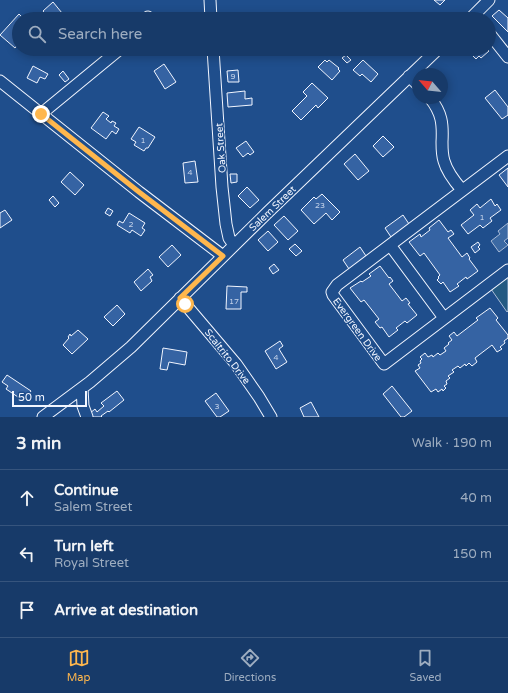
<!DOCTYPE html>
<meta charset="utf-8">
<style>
:root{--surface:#173a69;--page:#244571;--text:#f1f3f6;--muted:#9eadc0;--line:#36547d;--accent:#ffb74d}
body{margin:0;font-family:"Varela Round",sans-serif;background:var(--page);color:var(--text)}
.compass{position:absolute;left:412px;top:68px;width:36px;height:36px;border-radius:50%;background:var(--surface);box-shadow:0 2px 10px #0003;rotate:298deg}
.scale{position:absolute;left:12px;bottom:10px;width:75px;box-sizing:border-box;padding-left:4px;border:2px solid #f2f6ff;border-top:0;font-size:11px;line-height:14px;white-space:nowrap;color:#f2f6ff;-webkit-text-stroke:3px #1f4e8c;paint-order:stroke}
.stop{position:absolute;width:12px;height:12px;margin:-9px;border:3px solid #ffb74d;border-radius:50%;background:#fff}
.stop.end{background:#ffb74d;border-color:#fff;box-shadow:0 1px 4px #0008}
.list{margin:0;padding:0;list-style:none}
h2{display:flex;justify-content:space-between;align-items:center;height:52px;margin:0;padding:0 16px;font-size:17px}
h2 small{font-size:13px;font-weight:400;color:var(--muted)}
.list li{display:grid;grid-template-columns:26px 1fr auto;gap:12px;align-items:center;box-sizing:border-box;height:56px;padding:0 16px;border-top:1px solid var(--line)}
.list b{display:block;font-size:15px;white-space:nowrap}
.list p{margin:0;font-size:13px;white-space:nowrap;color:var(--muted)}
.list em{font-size:13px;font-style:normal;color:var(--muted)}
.icon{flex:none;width:22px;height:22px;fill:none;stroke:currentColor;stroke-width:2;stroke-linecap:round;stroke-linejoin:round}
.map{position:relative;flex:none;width:508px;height:417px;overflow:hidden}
.search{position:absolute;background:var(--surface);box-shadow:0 2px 10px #0003;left:12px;right:12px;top:12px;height:44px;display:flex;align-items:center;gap:10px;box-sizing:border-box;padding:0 14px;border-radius:22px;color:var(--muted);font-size:15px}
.sheet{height:220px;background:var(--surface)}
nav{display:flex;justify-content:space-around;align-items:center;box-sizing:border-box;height:56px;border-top:1px solid var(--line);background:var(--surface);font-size:11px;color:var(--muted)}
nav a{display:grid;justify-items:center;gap:2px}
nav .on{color:var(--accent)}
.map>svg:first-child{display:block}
</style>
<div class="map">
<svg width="508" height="417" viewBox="0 0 508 417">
<rect width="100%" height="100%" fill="#1f4e8c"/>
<!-- green -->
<path fill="#245a82" stroke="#a8bbd7" d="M508,276V311L507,312L491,289Z"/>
<!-- water -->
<path fill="#3b69a3" stroke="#a8bbd7" d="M508,223V238L504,241L508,245L499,252L491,241L500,234L498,231Z"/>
<!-- building -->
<path fill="#3563a3" stroke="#f2f6ff" d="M434,0H445L440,5Z
M53,2L62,13L55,19H50L43,11Z
M499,10L508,18V32L492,16Z
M19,14L24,19H19V32L18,33L19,34V43L15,48L0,35Z
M469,49H487L489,51L481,58L479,56L476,59L470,53L471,52Z
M346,55L351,60L347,63L342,58Z
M325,60L327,62L329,60L339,68L338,69L340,71L332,80L318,67Z
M363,60L378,74L371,82L362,74L360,76L353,70Z
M164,64L176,82L165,89L154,71Z
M33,66L48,74L45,79L40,77L37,83L27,78Z
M238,70L239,82H228L227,71Z
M63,71L69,79L65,82L59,75Z
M312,83L328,98L318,108L316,105L301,120L292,111L307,96L303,92Z
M495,90L508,107V115L502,119L485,98Z
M245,91V99L252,98V105L228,107L227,93Z
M103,112L109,116L106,119L111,123L112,121L116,123L114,126L119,129L116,134L112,131L106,139L91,128Z
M139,127L155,137L148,148H146L144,151L134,145L136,142L131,139Z
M383,136L394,147L383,157L373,146Z
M246,141L254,152L250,155L248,153L243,157L236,148Z
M355,154L369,171L358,180L344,164Z
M195,161L198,182L185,183L183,163Z
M508,168V187L499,175Z
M70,172L84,185L75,195L61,182Z
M230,174H237V182L231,183Z
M247,187L259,200L250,208L238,196Z
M322,194L340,212L332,220L326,213L314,224L301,210L314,197L316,199Z
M53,196L59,203L55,207L49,200Z
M491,199L495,206L497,204L501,210L490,218L492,221L483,228L480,225L468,234L461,225L474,215L470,210L477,204L480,208Z
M108,208L113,211L110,216L105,213Z
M5,210L12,220L0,228V213Z
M129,213L145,223L142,228L145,230L141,236L132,230L130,233L117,225L119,221L123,223Z
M403,215L409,224L391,237L385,228Z
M284,216L298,231L288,240L274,225Z
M439,220L448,232L451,230L454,234L448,238L462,257L467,253L470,258L469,259L478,271L467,279L466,277L457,284L459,286L450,292L443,282L441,284L437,280L439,278L438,277L440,275L424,253L420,256L409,242L420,234L421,237L430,230L429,228Z
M268,231L278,242L268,251L258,240Z
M478,242L480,245L478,247L480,249L475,253L471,247Z
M295,244L302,251L296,256L289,249Z
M172,245L181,255L168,267L159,257Z
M360,247L366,256L349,269L343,260Z
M274,264L279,270L273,274L269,268Z
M380,266L389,278L390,277L393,281L389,284L402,301L406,298L410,303L408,304L417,315L407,323L405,321L396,328L398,330L389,337L382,327L380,328L375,322L379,319L364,300L361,302L350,288L361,281L362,282L371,276L369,274Z
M148,269L153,275L150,277L152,281L141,291L134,282Z
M227,286L247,287V292H241V309H226Z
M117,305L125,314L113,326L104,317Z
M490,308L498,318L496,320L508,335V338L504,341L505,343L500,347L502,349L497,352L492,345L475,358L477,362L472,366L469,363L466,366L465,364L460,368L458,366L452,370L454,372L448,376L450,378L446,381L447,384L444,386L446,388L443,391L442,389L438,392L436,389L431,392L415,371L420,368L418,365L421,363L420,361L422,359L420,357L425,353L428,357L432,355L433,357L438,353L440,355L446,351L444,348L449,344L448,343L452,340L449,336L454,332L457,336L478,320L476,318Z
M78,330L88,339L72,354L63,345L69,338L68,337L70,334L71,336Z
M280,341L283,346L279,349L287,362L276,369L265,351Z
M163,348L187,352L185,365L169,362L167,370L160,369Z
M7,375L31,391L24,401L6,389L8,386L2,382Z
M392,386L412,411L404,417H401L383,394Z
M117,391L124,400L109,412L108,411L101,416L102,417H91L89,414L95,409L97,412L104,406L101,403Z
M216,393L229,411L220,417H217L205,401Z
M311,402L319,417H304L300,408Z"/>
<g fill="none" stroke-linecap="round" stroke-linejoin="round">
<defs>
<path id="minor" d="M210,0L211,19
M147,19L148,17
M470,19L489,0
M489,33L508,57
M213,49L222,187L226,224L229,238L234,245
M409,76L418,85
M0,81L139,192L223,256
M430,98C442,113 443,124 442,142C442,149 442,155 444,161C447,172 455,182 462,190
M41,114L120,49
M508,156L337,285L332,292L333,295L384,364L508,270
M390,245L444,318
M180,298L236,364L259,397L271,417
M82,388L83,406L87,417
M43,417L90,382L131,347L268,212L438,49"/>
</defs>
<!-- minor casing -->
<use href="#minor" stroke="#f2f6ff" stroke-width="13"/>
<!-- minor -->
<use href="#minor" stroke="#1f4e8c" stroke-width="11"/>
</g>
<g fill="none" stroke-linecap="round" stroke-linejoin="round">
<!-- route -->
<path stroke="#ffb74d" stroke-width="5" d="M41,114L139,192L223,256L180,298L185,304"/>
</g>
<g text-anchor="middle" stroke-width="3" stroke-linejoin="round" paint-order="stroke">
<!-- number labels -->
<g font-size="8" fill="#c3d1e8">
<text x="233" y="79">9</text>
<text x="143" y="143">1</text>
<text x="190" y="175">4</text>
<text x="320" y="208">23</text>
<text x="482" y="220">1</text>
<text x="131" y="227">2</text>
<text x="234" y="304">17</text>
<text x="276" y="360">4</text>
<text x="217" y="409">3</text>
</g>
<!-- street labels -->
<g font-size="10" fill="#f2f6ff" stroke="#1f4e8c">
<text transform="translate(220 148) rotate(-94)" y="4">Oak Street</text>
<text transform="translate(272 208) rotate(-44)" y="4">Salem Street</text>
<text transform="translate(358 329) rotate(54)" y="4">Evergreen Drive</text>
<text transform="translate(228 356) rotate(52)" y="4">Scaltrito Drive</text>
</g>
</g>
</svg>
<svg class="compass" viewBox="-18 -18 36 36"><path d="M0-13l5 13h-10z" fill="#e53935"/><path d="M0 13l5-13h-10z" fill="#9eadc0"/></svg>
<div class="scale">50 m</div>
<div class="stop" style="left:185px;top:304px"></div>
<div class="stop end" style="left:41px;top:114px"></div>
<div class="search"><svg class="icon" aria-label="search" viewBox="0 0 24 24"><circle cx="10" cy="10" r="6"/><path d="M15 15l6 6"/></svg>Search here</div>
</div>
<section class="sheet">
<h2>3 min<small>Walk · 190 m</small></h2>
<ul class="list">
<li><svg class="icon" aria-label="ahead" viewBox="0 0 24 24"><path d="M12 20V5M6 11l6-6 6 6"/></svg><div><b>Continue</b><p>Salem Street</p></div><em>40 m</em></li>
<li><svg class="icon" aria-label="left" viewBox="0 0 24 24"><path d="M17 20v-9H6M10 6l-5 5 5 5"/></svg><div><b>Turn left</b><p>Royal Street</p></div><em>150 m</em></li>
<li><svg class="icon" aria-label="arrive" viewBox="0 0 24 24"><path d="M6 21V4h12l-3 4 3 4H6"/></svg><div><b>Arrive at destination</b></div></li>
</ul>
</section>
<nav>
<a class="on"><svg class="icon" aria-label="map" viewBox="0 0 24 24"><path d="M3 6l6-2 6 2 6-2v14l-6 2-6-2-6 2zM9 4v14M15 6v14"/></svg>Map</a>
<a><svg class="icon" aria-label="directions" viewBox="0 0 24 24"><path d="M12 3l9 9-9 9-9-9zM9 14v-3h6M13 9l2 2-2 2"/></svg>Directions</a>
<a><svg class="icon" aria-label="saved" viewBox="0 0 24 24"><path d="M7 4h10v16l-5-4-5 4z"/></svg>Saved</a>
</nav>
